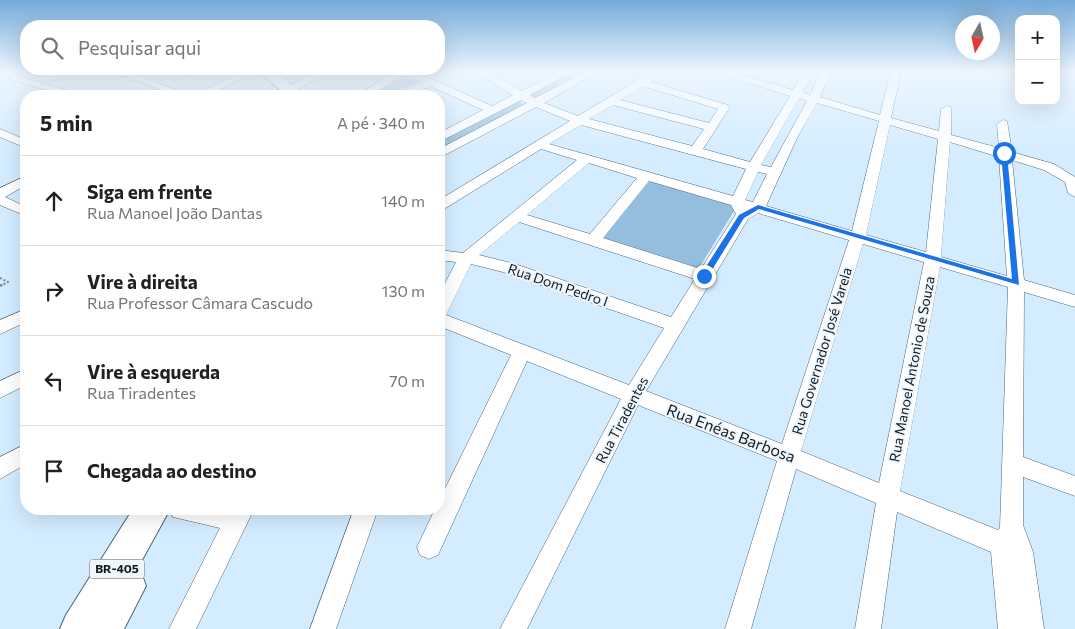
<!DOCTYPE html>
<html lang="pt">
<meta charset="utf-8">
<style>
:root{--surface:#fff;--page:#f6f6f6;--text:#202124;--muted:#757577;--line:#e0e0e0}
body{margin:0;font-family:Commissioner,sans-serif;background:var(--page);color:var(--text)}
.controls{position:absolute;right:15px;top:15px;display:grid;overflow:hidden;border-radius:10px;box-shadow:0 5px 20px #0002}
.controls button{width:45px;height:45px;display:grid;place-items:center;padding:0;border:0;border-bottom:1px solid var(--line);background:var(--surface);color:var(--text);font:25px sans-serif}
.compass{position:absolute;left:955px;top:15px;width:45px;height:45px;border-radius:50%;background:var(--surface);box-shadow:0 5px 20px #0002;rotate:189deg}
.stop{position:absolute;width:15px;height:15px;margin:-11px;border:4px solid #1a73e8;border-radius:50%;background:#fff}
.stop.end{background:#1a73e8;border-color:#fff;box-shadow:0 1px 5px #0008}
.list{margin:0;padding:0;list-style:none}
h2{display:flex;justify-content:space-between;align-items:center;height:65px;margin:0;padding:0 20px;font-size:21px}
h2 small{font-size:16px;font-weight:400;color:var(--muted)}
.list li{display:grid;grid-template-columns:32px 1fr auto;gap:15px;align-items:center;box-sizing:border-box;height:90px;padding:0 20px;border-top:1px solid var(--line)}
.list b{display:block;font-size:19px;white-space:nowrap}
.list p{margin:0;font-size:16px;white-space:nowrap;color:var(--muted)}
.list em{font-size:16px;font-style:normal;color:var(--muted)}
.icon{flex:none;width:28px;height:28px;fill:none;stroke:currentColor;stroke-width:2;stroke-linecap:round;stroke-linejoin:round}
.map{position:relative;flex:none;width:1075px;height:629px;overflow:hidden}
.search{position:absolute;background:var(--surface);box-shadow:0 5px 20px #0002;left:20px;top:20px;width:425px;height:55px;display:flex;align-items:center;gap:12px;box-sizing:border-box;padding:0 18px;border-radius:20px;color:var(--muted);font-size:19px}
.panel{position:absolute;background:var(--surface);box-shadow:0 5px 20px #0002;left:20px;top:90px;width:425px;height:425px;border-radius:20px}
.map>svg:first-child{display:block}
</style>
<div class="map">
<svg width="1075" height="629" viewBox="0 0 1075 629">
<rect width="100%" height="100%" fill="#d3ecff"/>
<!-- green -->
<path fill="#93bedd" d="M575,71H590L535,100L527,96Z
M402,77L418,82L385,96H366Z
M516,100L527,106L439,152V141Z
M643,179L737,206L699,268L598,236Z"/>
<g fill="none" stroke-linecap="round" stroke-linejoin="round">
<defs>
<path id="minor" d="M0,71L80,94L82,96H65L0,76Z
M109,71H124L193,96L243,71H256L207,96H178Z
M316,71H329L287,96H273Z
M397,71H414L492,106L513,95L474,71H487L522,91L560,71H573L530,95L535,98L587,71H600L544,103L578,116L653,71H665L650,82L728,105L730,107L703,149L750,162L790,96L712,71H729L793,90L805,71H815L803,92L810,95L821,71H831L820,97L880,115L891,71H901L891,118L939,131L941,109L947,106L951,107V135L999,148L997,124L1003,120L1007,121L1012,152L1054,164L1075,177V197L1068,193L1065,182L1044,170L1012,160L1024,280L1075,295V307L1024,292L1023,457L1075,476V496L1023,477V525L1033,552L1044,629H998L991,552L897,512L881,629H855L876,503L796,469L751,629H725L777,461L638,405L527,629H500L621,399L527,361L438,555L429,559L420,555L417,547L435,509H439V501L511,355L439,326V295L456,262L439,260V250L463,253L577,160L541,149L444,209L439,210V200L570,121L536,107L439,158V149L527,103L521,100L439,142V133L483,110L430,86L409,96H396L421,82L405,75L369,96H356ZM643,86L718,109L709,123L620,100ZM799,98L807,101L771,167L761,165ZM817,103L879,121L852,231L766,206L797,138ZM613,105L704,129L692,146L589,119ZM581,125L746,169L733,196L549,144ZM890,125L938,139L926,252L866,235ZM950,142L999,157L1007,276L941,257ZM589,163L637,178L590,234L527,215ZM758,172L767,174L753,202L745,200ZM649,181L731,205L736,214L701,269L603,238ZM758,213L849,240L782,444L646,391L748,219ZM519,222L695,279L671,317L515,264L479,255ZM863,244L924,262L879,483L801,451ZM471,264L503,272L664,328L629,385L446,315ZM940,267L1008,287L1000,528L998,530L900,491Z
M0,129L26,140V148L0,137Z
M26,176V185L5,197L26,207V216L0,205V188Z
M26,309V322L0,334V320Z
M26,369V385L0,398V381Z
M26,444V464L0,479V457Z
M169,509H254L196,629H169L220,528L173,517Z
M354,509H378L336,629H310Z"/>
<path id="highway" d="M259,71H276L304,96H286Z
M133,509H170L136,571L141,572L146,586L124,629H60L66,615Z"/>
</defs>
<!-- minor casing -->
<use href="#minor" stroke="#496479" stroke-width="1"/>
<!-- highway casing -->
<use href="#highway" stroke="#496479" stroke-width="2"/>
<!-- path-far1 -->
<path stroke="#758896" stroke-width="2" stroke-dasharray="2 2" stroke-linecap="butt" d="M173,81L196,71
M0,278L8,282L2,285"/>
<!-- path -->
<path stroke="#758896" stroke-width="2.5" stroke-dasharray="2.5 2.5" stroke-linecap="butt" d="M0,286L4,284"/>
<!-- minor -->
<use href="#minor" fill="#fff" fill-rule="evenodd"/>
<!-- highway -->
<use href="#highway" fill="#fff" fill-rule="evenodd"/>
</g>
<!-- sky -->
<linearGradient id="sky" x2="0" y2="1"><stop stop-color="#74aad9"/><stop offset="0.45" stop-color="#ebf6ff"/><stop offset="1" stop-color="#ebf6ff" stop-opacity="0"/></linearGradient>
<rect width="1075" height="159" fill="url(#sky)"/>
<!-- route -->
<path fill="#1a73e8" d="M1004,152L1007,153L1019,285L759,209L744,218L707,278L700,276L739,215L758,205L1012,279L1001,153Z"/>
<g text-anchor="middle" stroke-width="4" stroke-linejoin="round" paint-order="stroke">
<!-- shield labels -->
<rect fill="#f0f6fb" stroke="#545e65" stroke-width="1" x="89.5" y="559.5" width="55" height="19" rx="4"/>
<g font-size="12" font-weight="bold" fill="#111d25">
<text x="117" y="573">BR-405</text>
</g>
<!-- street labels -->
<g font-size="14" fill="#111d25" stroke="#f0f6fb">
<text transform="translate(558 285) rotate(19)" y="5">Rua Dom Pedro I</text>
<text transform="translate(822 351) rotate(-73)" y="5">Rua Governador José Varela</text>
<text transform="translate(912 369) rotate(-79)" y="5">Rua Manoel Antonio de Souza</text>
<text transform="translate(622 420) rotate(-62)" y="5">Rua Tiradentes</text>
</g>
<!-- near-street labels -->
<g font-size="16" fill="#111d25" stroke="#f0f6fb">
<text transform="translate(731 433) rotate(21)" y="6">Rua Enéas Barbosa</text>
</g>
</g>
</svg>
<div class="controls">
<button>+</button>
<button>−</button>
</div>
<svg class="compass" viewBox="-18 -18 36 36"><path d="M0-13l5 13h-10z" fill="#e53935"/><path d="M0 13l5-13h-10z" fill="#757577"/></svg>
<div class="stop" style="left:1004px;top:153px"></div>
<div class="stop end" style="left:704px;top:276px"></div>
<div class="search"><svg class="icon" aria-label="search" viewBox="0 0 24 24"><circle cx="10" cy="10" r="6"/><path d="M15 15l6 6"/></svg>Pesquisar aqui</div>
<section class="panel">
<h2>5 min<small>A pé · 340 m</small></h2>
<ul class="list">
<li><svg class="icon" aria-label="ahead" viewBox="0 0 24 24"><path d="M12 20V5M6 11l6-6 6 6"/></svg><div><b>Siga em frente</b><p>Rua Manoel João Dantas</p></div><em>140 m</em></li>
<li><svg class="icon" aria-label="right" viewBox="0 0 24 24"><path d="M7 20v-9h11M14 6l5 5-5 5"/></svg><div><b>Vire à direita</b><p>Rua Professor Câmara Cascudo</p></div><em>130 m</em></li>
<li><svg class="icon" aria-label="left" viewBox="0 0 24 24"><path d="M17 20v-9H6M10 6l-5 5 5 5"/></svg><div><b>Vire à esquerda</b><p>Rua Tiradentes</p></div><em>70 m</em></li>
<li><svg class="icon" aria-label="arrive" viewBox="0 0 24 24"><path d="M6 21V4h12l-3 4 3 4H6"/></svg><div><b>Chegada ao destino</b></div></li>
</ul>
</section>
</div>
